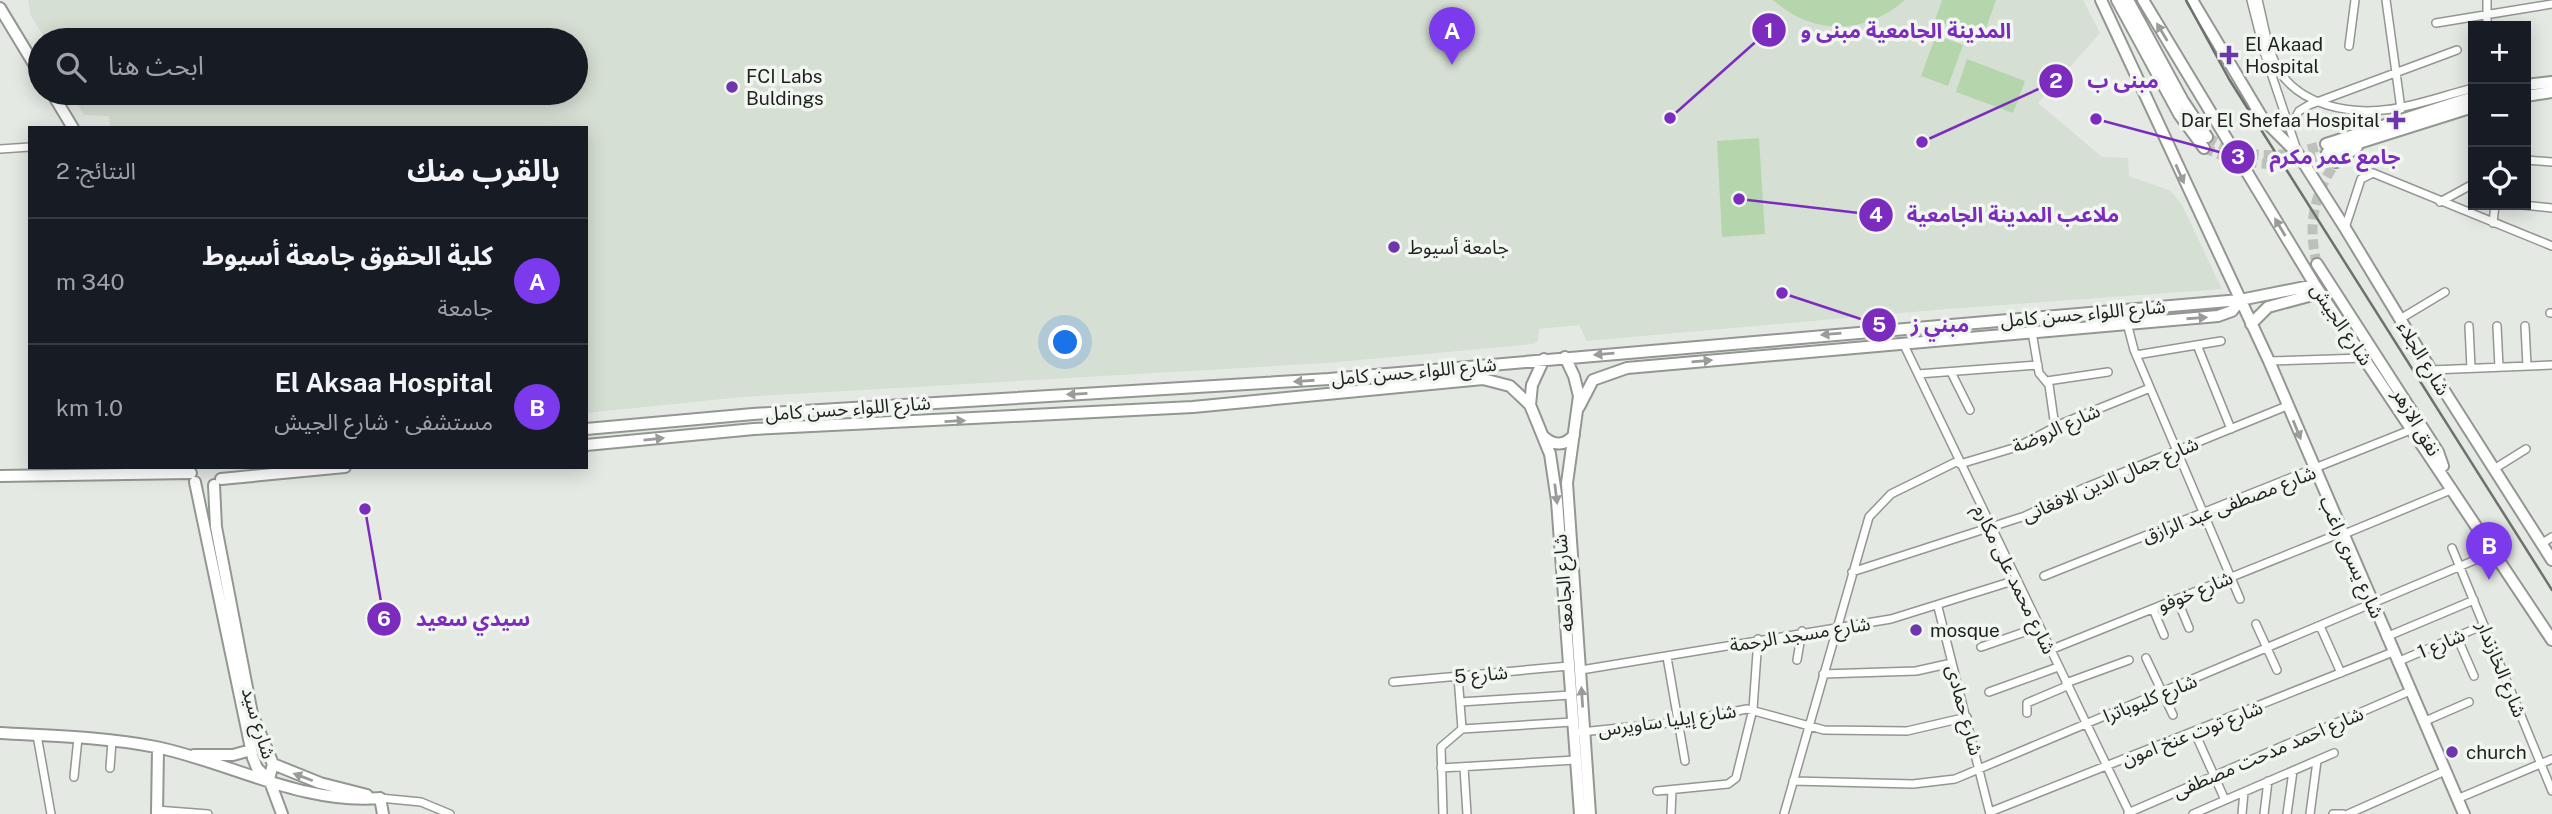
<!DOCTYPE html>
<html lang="ar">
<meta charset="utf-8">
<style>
:root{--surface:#171b24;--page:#20242c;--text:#f1f3f6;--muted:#9ea1a6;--line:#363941;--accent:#7c3aed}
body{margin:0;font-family:"Public Sans","Noto Sans Arabic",sans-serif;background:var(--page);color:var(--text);direction:rtl}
.controls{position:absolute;right:21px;top:21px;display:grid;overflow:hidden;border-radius:0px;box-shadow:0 4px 18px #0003}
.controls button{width:63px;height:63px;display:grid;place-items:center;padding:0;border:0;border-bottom:2px solid var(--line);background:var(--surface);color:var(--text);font:35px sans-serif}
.you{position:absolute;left:1066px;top:343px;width:24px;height:24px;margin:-18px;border:5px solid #fff;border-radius:50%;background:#1a73e8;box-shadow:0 0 0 10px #1a73e833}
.badge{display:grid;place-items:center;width:46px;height:46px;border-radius:50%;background:var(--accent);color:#fff;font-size:23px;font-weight:700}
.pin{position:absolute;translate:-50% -58px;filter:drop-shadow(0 2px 4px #0008)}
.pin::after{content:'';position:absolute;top:37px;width:24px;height:21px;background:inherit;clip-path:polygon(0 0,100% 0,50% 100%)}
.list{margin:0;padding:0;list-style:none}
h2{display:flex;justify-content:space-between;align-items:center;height:91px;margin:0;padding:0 28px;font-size:30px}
h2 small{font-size:23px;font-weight:400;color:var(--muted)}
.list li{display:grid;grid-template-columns:46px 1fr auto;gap:21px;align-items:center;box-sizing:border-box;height:126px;padding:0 28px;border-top:2px solid var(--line)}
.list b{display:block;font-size:26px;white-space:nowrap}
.list p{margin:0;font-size:23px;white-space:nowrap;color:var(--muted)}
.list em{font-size:23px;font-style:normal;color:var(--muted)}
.icon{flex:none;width:38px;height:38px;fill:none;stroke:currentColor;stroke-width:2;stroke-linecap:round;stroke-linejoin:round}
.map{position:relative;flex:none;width:2552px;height:814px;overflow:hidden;direction:ltr}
.search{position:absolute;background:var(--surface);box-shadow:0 4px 18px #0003;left:28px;top:28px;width:560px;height:77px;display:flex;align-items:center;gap:18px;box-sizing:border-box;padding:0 24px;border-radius:38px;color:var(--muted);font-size:26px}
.panel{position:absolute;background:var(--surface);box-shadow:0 4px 18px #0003;left:28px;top:126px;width:560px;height:343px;border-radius:0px;direction:rtl}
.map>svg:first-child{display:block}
</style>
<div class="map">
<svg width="2552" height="814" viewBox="0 0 2552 814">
<rect width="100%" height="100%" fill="#e4e9e3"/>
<!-- built -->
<path fill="#d6dfd3" d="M28,0H2083L2100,33L2038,103L2102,157L2128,158L2129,176L2171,191L2182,205L2222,289L1947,309L1587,341L1579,325L1539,329L1538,341L1533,344L1327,363L742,397L586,413V128H110L109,116L84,115L71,93H576V40H46L31,16Z"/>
<!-- green -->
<path fill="#b5d6ad" d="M1773,0H1905C1865,35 1813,36 1773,0Z
M1942,0H1996L1983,37L1935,20Z
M1936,35L1963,45L1948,86L1921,76Z
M1967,59L2025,81L2013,113L1956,92Z
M1759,138L1765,234L1722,237L1717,141Z"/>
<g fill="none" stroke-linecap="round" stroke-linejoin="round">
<!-- secondary-tunnel -->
<path stroke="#bdc1bc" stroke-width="10" stroke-dasharray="10 5" stroke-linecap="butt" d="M2207,137C2247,161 2283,159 2326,144
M2204,148C2246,167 2285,169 2327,153
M2317,264C2307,226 2314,193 2336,162"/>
<defs>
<path id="street" d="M2251,0L2265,55L2297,150
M2258,0C2264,23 2267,51 2280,72C2291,89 2308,99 2327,105C2380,121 2423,101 2473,88
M2386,0L2401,109
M2487,0V26
M2436,23L2552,4
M2349,46L2355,0
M2291,126L2299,111L2309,105L2457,50
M0,149L30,147
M2526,160L2552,162
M2440,202L2473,184
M2523,205L2552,208
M2493,223L2495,205
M2345,228L2361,179L2373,173L2552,246
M2550,313H2552
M2400,319L2445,292
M2127,323L2134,350L2240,599
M2469,326L2471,368
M2497,326L2499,367
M2525,326L2527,366
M2032,332L2039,373L2049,385L2055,427
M1903,343L2130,814
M2197,345L2231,429
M2136,355L2221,341
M2269,361L2364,358
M2431,370L2552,365
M1951,372L1970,410
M1918,374L2038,365
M2047,381L2108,372
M1960,464L2017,447L2063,423L2150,388
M2494,469L2526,449
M2342,535L2453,489
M2541,544L2552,537
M2452,548L2552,791
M1852,572L2025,516L2082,489L2287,406
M2044,576L2413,429
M2177,599L2189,628
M1938,607L1990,814
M2153,609L2164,635
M2256,624L2277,670
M2320,626L2341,673
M2386,637L2474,600
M2457,637L2474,676
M1981,647L2039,627
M2050,650L2341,533
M1667,657L1685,761
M2146,658L2173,715
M1797,660L1802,631
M2397,662L2484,625
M1581,670L1891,619L2016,580
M1823,674L1916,671L1952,663
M1393,682L1569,666
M2066,683L2129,660
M1989,692L2058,667
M1460,702L1571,695
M2027,713V703L2067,686
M2423,722L2469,702
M1462,729L1572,722
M1581,732L1678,722L1747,709L1824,730L1907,731L1967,717
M2195,733L2225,800
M37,735L51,814
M110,768L112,741
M1441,768L1575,760
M1464,768L1467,814
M74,777L78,738
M1793,781L1913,784L1955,779L2494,552
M1657,791L1728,784L1736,778L1753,709L1758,639
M380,798L421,802L450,814
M2457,799L2552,759
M156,810L208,814
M1990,812L2393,652
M2128,813L2410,691
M1443,814L1441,747L1462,729L1458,676
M1671,814L1672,790
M1784,814L1869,517L1891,494L1958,461
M2193,814L2334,753
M2242,814L2244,792
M2264,814L2268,781
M2287,814L2293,771
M2310,814L2317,761
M2333,814H2343
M2348,814L2445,771"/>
<path id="secondary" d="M2101,0L2269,361L2464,814
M2117,0L2179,114L2204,148
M2128,0L2183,101L2207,137
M2143,0L2315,285L2552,640
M2192,0L2263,119L2298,154L2345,228L2431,370L2552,560
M0,8L40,74
M2526,85L2552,82
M52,93L73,128
M2526,96L2552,92
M2326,144L2473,97
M2327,153L2473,107
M2336,162L2357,147
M2317,264L2438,452L2443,466
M2251,324L2268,307L2320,293
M1565,357L1574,376L1579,396L1567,483L1590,814
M1544,359L1532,385L1530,405L1550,454L1557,501L1580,814
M1579,407L1593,380L1627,368L2218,316L2232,311L2240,300
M586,429L753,414L1329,379L2240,300L2315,285
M1544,437C1554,446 1565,446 1574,435
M586,445L754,429L1193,407L1483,379L1510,386L1530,405
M0,476L191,473
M221,479L345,467
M195,482L253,758L257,768L267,778
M214,485L216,527L252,714L273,764L269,779
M0,733C52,736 105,737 156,747C229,762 303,805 380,798
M194,755H233L251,750
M273,764L320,783L367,795
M269,779L282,814
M380,798L383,814
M157,814L158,748"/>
</defs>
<!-- street casing -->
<use href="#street" stroke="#939792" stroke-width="10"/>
<!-- secondary casing -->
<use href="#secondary" stroke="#939792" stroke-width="14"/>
<!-- street -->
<use href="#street" stroke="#fff" stroke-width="7"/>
<!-- secondary -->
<use href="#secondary" stroke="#fff" stroke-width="10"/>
<!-- rail -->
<path stroke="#6e726e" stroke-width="2.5" d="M2186,0L2229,79L2552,590"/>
</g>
<!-- one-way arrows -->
<defs><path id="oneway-solid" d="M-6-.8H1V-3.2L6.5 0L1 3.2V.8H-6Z" transform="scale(1.75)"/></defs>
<g fill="#9a9b9a">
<use href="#oneway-solid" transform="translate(2162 32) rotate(-121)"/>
<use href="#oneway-solid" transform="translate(2180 174) rotate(66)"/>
<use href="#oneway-solid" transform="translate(2280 227) rotate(-121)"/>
<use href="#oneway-solid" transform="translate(2197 318) rotate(-4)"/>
<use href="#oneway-solid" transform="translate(1831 334) rotate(175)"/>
<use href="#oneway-solid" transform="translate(1604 354) rotate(175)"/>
<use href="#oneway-solid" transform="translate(1702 361) rotate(-5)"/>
<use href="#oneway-solid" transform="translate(1304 381) rotate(176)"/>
<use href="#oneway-solid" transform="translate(1077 394) rotate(177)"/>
<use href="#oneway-solid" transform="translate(955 421) rotate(-3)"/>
<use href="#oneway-solid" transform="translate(2297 430) rotate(68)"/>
<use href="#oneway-solid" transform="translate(654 439) rotate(-6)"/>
<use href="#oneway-solid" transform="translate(1556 494) rotate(83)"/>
<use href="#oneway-solid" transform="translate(1582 697) rotate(-94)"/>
<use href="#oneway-solid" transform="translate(303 777) rotate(-159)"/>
</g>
<!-- markers -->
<g fill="#6e36ac" stroke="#f2f6f1" stroke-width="2.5">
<path d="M2225.5 44.5h7v7h7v7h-7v7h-7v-7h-7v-7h7z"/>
<circle cx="732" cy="87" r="7"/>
<path d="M2392.5 109.5h7v7h7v7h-7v7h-7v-7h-7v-7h7z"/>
<circle cx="1394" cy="247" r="7"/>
<circle cx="1916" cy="630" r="7"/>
<circle cx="2452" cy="752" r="7"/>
</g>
<g text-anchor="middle" stroke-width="7" stroke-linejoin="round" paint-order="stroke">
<!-- poi labels -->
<g font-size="19" fill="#1f211f" stroke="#f2f6f1" text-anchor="start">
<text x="2245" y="51">El Akaad<tspan x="2245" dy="22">Hospital</tspan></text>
<text x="746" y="83">FCI Labs<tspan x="746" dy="22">Buldings</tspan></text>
<text x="2380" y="127" text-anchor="end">Dar El Shefaa Hospital</text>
<text x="1408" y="254">جامعة أسيوط</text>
<text x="1930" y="637">mosque</text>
<text x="2466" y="759">church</text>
</g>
<!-- street labels -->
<g font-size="19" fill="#1f211f" stroke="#f2f6f1">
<text transform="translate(2083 313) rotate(-5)" y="7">شارع اللواء حسن كامل</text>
<text transform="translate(2342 324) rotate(56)" y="7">شارع الجيش</text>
<text transform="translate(2424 358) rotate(59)" y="7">شارع الجلاء</text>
<text transform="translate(1414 371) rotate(-5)" y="7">شارع اللواء حسن كامل</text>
<text transform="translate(848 408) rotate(-4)" y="7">شارع اللواء حسن كامل</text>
<text transform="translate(2417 422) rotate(59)" y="7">نفق الازهر</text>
<text transform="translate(2056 428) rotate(-24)" y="7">شارع الروضة</text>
<text transform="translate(2110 479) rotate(-23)" y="7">شارع جمال الدين الافغانى</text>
<text transform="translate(2229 504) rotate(-21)" y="7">شارع مصطفى عبد الرازق</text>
<text transform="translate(2352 557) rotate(66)" y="7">شارع يسرى راغب</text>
<text transform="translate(2015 579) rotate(64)" y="7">شارع محمد على مكارم</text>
<text transform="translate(1563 583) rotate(-94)" y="7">شارع الجامعه</text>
<text transform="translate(2195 591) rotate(-22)" y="7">شارع خوفو</text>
<text transform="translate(1800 634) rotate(-9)" y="7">شارع مسجد الرحمة</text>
<text transform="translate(2441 643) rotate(-23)" y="7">شارع 1</text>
<text transform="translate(2502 669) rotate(68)" y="7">شارع الخازندار</text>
<text transform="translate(1481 674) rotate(-5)" y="7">شارع 5</text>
<text transform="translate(2150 698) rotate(-22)" y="7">شارع كليوباترا</text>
<text transform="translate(1965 710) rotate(75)" y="7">شارع حمادى</text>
<text transform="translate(1667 720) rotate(-8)" y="7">شارع إيليا ساويرس</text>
<text transform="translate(259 723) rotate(73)" y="7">شارع سيد</text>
<text transform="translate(2192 733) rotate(-21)" y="7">شارع توت عنخ امون</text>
<text transform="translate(2268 752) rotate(-23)" y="7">شارع احمد مدحت مصطفى</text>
</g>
</g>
<!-- callouts -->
<path fill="none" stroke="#7b2cbf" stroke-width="2.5" d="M1670 118L1769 30M1922 142L2056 81M2096 119L2238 157M1739 199L1876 215M1782 293L1879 325M365 509L384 619"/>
<g fill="#7b2cbf" stroke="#f2f6f1" stroke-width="2.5">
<circle cx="1670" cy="118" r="7"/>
<circle cx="1922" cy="142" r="7"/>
<circle cx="2096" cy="119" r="7"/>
<circle cx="1739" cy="199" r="7"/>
<circle cx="1782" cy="293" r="7"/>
<circle cx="365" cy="509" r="7"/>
<circle cx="1769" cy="30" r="18"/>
<circle cx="2056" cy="81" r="18"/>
<circle cx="2238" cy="157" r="18"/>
<circle cx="1876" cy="215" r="18"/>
<circle cx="1879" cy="325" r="18"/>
<circle cx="384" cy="619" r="18"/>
</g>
<g font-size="21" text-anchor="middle" font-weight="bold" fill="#fff">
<text x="1769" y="38">1</text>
<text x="2056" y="88">2</text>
<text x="2238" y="164">3</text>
<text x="1876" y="222">4</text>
<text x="1879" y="332">5</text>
<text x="384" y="626">6</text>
</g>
<g font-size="21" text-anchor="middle" font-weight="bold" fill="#7b2cbf" stroke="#f2f6f1" stroke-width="7" stroke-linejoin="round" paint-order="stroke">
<text x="1906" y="38">المدينة الجامعية مبنى و</text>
<text x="2123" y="88">مبنى ب</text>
<text x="2335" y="164">جامع عمر مكرم</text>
<text x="2013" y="222">ملاعب المدينة الجامعية</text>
<text x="1940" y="332">مبني ز</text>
<text x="473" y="626">سيدي سعيد</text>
</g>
</svg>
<div class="controls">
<button>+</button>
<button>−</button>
<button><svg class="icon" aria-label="locate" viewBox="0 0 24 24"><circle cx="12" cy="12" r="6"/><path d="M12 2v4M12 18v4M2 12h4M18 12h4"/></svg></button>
</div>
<div class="you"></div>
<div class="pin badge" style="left:1452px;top:65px">A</div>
<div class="pin badge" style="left:2489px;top:580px">B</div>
<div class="search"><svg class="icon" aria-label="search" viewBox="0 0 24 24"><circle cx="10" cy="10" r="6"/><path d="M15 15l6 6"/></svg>ابحث هنا</div>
<section class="panel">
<h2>بالقرب منك<small>النتائج: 2</small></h2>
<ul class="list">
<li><span class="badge">A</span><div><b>كلية الحقوق جامعة أسيوط</b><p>جامعة</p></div><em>340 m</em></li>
<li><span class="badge">B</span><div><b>El Aksaa Hospital</b><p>مستشفى · شارع الجيش</p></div><em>1.0 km</em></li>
</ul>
</section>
</div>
